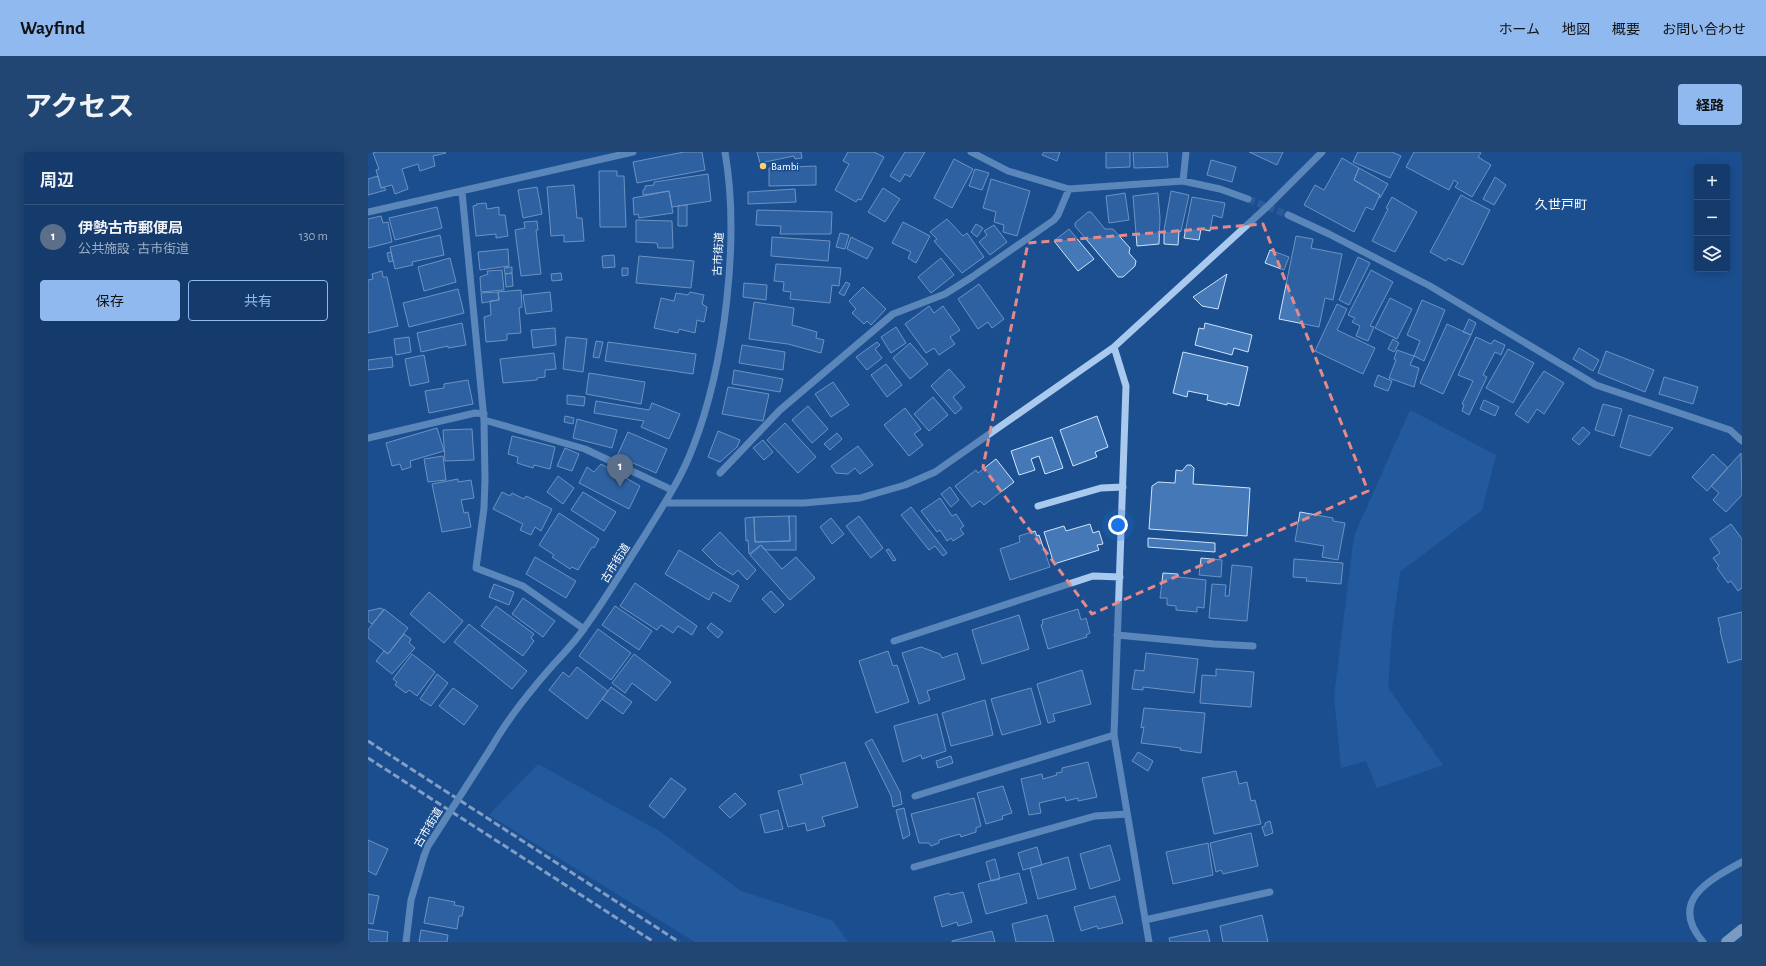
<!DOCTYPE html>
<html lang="ja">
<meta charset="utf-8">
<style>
:root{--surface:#143b6b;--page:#214673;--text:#f1f3f6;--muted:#9dadc1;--line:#33557e;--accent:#90b9f0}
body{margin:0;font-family:"Alegreya Sans","Noto Sans JP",sans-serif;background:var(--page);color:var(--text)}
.controls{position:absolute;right:12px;top:12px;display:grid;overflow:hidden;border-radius:4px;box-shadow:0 2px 10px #0003}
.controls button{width:36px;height:36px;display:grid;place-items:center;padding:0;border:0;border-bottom:1px solid var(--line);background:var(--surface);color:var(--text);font:20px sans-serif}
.you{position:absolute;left:750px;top:373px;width:14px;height:14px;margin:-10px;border:3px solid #fff;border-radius:50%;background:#1a73e8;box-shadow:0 0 0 6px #1a73e833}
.badge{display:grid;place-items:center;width:26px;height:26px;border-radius:50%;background:var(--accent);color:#fff;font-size:13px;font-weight:700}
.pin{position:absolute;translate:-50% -33px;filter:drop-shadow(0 1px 2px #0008)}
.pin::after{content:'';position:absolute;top:21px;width:14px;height:12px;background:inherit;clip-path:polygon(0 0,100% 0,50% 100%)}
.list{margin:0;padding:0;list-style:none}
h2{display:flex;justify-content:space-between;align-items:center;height:52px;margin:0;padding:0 16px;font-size:17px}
h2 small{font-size:13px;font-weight:400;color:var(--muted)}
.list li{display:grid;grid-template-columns:26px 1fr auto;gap:12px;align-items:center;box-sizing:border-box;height:64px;padding:0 16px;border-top:1px solid var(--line)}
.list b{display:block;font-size:15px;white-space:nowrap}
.list p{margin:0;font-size:13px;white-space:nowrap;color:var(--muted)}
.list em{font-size:13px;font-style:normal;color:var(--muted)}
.actions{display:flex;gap:8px;padding:12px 16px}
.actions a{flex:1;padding:9px 0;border:1px solid var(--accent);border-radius:4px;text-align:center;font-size:14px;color:var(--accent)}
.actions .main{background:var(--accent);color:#111}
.icon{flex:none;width:22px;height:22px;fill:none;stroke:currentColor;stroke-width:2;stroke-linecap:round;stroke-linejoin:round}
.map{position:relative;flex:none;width:1374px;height:790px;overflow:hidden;border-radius:4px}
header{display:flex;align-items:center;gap:24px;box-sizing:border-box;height:56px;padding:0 20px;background:var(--accent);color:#111}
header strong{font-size:19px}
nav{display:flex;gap:22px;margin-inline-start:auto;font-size:14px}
.intro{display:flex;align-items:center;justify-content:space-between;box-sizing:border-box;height:96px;padding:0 24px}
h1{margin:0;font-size:28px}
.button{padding:10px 18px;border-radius:4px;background:var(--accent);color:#111;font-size:14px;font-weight:700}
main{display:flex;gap:24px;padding:0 24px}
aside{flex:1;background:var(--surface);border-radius:4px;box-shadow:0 2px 10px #0003}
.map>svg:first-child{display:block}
</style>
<header>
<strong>Wayfind</strong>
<nav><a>ホーム</a><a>地図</a><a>概要</a><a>お問い合わせ</a></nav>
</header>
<div class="intro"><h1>アクセス</h1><a class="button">経路</a></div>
<main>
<aside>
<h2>周辺<small></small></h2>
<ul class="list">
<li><span class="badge" style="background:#5c6f8a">1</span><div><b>伊勢古市郵便局</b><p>公共施設 · 古市街道</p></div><em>130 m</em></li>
</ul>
<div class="actions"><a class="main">保存</a><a>共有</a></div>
</aside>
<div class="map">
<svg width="1374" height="790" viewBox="0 0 1374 790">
<rect width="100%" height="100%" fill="#1b4f8f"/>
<!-- green -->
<path fill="#2e69ad" d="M1042,258L1128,303L1114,358L1032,420L1024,478L1020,536L1075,613L1009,636L998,609L973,616L966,545L986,384Z
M170,612L291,679L373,739L465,769L480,790H327L121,663Z"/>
<!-- building -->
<path fill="#4478b7" stroke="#cfe3fa" d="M8,0H77L78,1L65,4L67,14L52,19L50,12L34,17L40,37L27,42L24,33L13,36L8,18L11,17L5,1Z
M316,0H334L337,18L269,31L265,10Z
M389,0H433L434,6L427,7L426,4L392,11Z
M480,0H506L516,5L493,48L490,47L488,50L467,38L481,12L475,9Z
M537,0H557L542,25L537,22L532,30L522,24Z
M676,0H692L689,9L674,3Z
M738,0H762V15L738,16Z
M765,0H799L800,15L766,16Z
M881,0H915L909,13Z
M990,0H1024L1033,4L1022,26L985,10Z
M1046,0H1111L1113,1L1110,5L1123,13L1104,45L1087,35L1090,31L1086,28L1081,38L1038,15Z
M974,6L991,16L986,28L1012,43L1005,58L998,55L986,80L936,53L947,33L956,38Z
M586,7L605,17L584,56L566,46Z
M843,8L868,15L864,30L839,23Z
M448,14V33L401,34V16Z
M991,16L1020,32L1012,46L1011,45L1012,43L986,28Z
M607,17L621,21L614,38L601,34Z
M231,19H249V24H256L258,75H232Z
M340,22L343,49L304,55L301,39L275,43V38L277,37V34L286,33V30Z
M10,24L13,36L16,35L18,38L0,43V27Z
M1127,25L1138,33L1126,53L1115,47Z
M623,27L662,39L649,84L635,80L636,73L626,70L628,60L615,56Z
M206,33L209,66H214L216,89L196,90V83L183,84L179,35Z
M169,35L174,62L155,66L150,38Z
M515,36L532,47L517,70L500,60Z
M427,37L428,50L380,52V40Z
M301,39L305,61L271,66L270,62L266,63L265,46Z
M803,39L821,43L813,79H811L810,93L796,92V78Z
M757,41L761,68L741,71L738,44Z
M790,41L792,66L791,92L769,94L765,44Z
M1093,43L1122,58L1095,113L1080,106L1078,109L1062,100Z
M824,45L857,51L854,66L845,63L842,79L833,77L831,88L816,86Z
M1024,45L1049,60L1027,100L1004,89L1020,57L1018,56Z
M118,51L119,57L131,55V63H137L140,84L128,86V82L108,84L105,54L109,53L108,52Z
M319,53V74H310V54Z
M69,55L74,76L27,88L21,66Z
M389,58L464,60L463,82H412L413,74L388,73Z
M720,60H723L737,77H745L762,96L761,101L768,109L767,114L755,125H750L707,74V71Z
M13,64L15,71L20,70L24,90L0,96V67Z
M579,67L595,84L599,81L616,105L594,121L566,89L569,87L562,80Z
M268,68L304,69L305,96H290L289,91L268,90Z
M169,69L170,78H168L173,122L153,124L147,78L157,76L156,70Z
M535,70L562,84L548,111L540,106L543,100L524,91Z
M608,72L615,76L609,85L603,80Z
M626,73L639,90L622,103L611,90L619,83L616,79Z
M701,77L726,107L710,119L686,89Z
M472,81L481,83L477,97L468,95Z
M72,83L76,103L44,110L45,113L27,117L22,95Z
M928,84L945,87L943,96L974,102L965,148L957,146L951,175L911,167Z
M404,85L462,89L460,109L403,104Z
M483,85L505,96L499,107L479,97Z
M140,97L141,114L112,118L110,100Z
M902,98L921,105L916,118L897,111Z
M23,100L25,109L21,110L19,101Z
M246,103L247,115L235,116L234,104Z
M271,104L326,109L323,136L268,131Z
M990,105L1002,111L981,153L971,148Z
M82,106L88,130L56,139L50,115Z
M573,106L586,123L563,141L550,125Z
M408,112L473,116L471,134L464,133L462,151L422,147L423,140L415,139L416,130L406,129Z
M144,115V121L137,122L136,116Z
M254,116H260V123L254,124Z
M134,118L136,138L113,140L112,125L120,122L119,119Z
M1003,118L1025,130L1002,174L1006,175L1000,189L988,184L992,174L984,170L987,166L980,163Z
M14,119L15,125H19L30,174L0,181V128L5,127L4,122Z
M144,121L145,134L138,135L137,122Z
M193,121L194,128L184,129L183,122Z
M859,122L850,157L834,154L825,145Z
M478,130L482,132L476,144L471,141Z
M376,131L399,133L398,148L375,145Z
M611,132L636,167L624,176L620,170L610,177L590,147Z
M495,135L518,157L503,173L499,169L496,172L484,161L488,157L481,149Z
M90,137L96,161L41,175L35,151Z
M153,138L154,155L151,156L153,181L139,182V188L118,190L116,165L123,163L122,149L131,148L130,140Z
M130,140L131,148L114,151L113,141Z
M182,140L184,159L158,162L155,143Z
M322,140L336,143L334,152L339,155L336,170L329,168L327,181L311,177L310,181L286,176L293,146L306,149L308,141L320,143Z
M1022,146L1044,157L1029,187L1007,176Z
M1054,148L1077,158L1056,209L1046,204L1052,189L1039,183Z
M386,150L426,156L424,173L449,180L448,186L456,188L453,201L420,192L381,187Z
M969,152L979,157L969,178L1007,196L995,222L947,199Z
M561,154L566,161L575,154L592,178L582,185L587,192L571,203L566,196L558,201L537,172Z
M1101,167L1108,171L1103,183L1095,180Z
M94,171L98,193L80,196V194L53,200L49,181Z
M837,171L884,183L880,200L866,196L864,203L827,193L831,176L836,177Z
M1079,172L1103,183L1075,242L1052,231Z
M528,175L538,191L523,201L513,185Z
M187,176L188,193L165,196L163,178Z
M41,185L43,200L28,203L26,187Z
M198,185L219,187L215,220L195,217Z
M1108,185L1123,192L1126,188L1137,193L1133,203L1127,200L1115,223L1119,225L1101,263L1094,259L1096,253L1094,252L1105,229L1090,223Z
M1025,187L1031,191L1026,200L1020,197Z
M228,189L235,190L231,206L225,205Z
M240,190L328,202L325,222L237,209Z
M509,190L512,193L507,197L514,206L499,218L488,205Z
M542,191L560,212L542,227L525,206Z
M374,193L417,200L415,218L371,211Z
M1211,196L1231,208L1225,219L1205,207Z
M1140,197L1166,211L1145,251L1118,236Z
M1029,198L1046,204L1042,213L1051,216L1046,235L1021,226L1028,208L1026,207Z
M1238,199L1286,218L1277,240L1230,221Z
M815,200L880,215L871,254L859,251V253L839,248L840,243L820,239L819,245L805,241Z
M186,201L188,217L177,218V225L169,226V228L135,231L132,207Z
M56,203L61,230L42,234L37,207Z
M24,205L25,215L0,218V208Z
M518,212L534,233L519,245L503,223Z
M581,217L597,235L585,245L594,256L587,262L563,234Z
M366,218L415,227L412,240L364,232Z
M1176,219L1196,231L1176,262L1169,257L1160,271L1147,262Z
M221,221L277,230L273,252L218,242Z
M1010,223L1024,229L1020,239L1006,234Z
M1296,225L1330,235L1325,252L1291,242Z
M100,228L105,252L61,261L57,239L76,236V232Z
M465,230L481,253L463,265L447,242Z
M360,235L401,242L395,269L354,262Z
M199,243L217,245L216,254L199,252Z
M565,245L580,263L561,279L546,262Z
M1116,248L1131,255L1127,264L1112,257Z
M228,249L281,258L284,251L312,262L301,287L273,275L276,269L226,261Z
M1235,252L1254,257L1246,284L1227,278Z
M440,254L460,277L444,291L424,268Z
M537,256L553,277L546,282L555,293L541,304L516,273Z
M1261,263L1305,276L1282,304L1252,295Z
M197,264L206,266L205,272L196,270Z
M729,264L740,295L727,300L729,305L705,314L692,278Z
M209,267L249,278L244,296L205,286Z
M417,271L448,305L430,321L399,288Z
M1215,275L1222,281L1211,293L1204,287Z
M69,276L76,299L42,309L43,315L34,318L32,312L24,314L18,291Z
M104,277L106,308L77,309L75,278Z
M350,279L372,288L369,295L352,310L340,305Z
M260,280L299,297L288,321L249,304Z
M469,281L474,287L462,298L456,292Z
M144,284L187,295L182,317L166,313L165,316L149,311L150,305L140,302Z
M684,285L695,316L677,322L671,304L663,307L667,318L651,323L643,299Z
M395,288L405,300L396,308L385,296Z
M490,294L505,313L492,322L487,316L480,322L468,321L463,314Z
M197,296L211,302L204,319L189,314Z
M1373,301L1374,343L1358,360L1345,348L1351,341L1343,334Z
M1345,302L1360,316L1339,339L1324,325Z
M75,304L78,328L60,330L56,307Z
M628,307L646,330L616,353L612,349L604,355L587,334L608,318L610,321Z
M233,312L272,334L261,357L211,331L219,315L226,320Z
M819,313H823L826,316L825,332L882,336L879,384L781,377L784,334L790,330L807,331L808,318L814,319Z
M190,324L206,336L195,352L179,340Z
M90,327V330L103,328L106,346L93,348L96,361L100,360L103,375L74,380L64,332Z
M582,335L591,348L583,355L573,342Z
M134,340L142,344L144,341L156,347L158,344L184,357L173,379L167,375L163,383L152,378L155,372L125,357Z
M215,340L248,360L236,379L203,358Z
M572,346L584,364L588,362L596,374L592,377L596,382L585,389L583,386L579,389L572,378L569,380L553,359Z
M543,355L579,401L575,404L567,394L561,398L533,363Z
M932,360L965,366V369L977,371L970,408L954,405L956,394L927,389Z
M191,361L231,387L226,396L224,395L210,418L204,415L202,417L184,405L186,403L171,393Z
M421,364L422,389L387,390L386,365Z
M421,364H428V398H397L393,393L381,402L380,388L378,389L377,366L386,365L387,390L422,389Z
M491,364L515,396L503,406L478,374Z
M463,366L476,382L464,392L452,375Z
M722,372L725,381L731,379L735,392L729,393L731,398L686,412L676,380L696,374L698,379Z
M1363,372L1374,387V436L1370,439L1363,429L1360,431L1349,416L1351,414L1345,406L1352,401L1342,387Z
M667,379L669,384L671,383L682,415L642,428L632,397L652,390L651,384Z
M352,380L388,418L379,428L370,418L365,423L349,413L334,398Z
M780,386L847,391V400L780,395Z
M393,393L414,417L428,405L447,426L422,448L382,403Z
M521,397L528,408L525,409L518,398Z
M311,398L371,434L362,450L345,440L341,448L297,422Z
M167,405L208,429L198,446L158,422Z
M833,406L854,408L853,425L831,423Z
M926,407L975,411L973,432L938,429L939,426L925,425Z
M864,413L884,415L879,469L841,466L844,432L858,433L857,444H861Z
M795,421L810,422V425L838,428L836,456L829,455V460L808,458V454L799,453V446H792Z
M267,431L329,474L324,483L310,474L305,481L293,473L289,478L252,454Z
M126,432L146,440L141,453L121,445Z
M403,439L416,453L407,461L394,447Z
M61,440L95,469L76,491L42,462Z
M155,446L187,469L175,485L144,462Z
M128,454L166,482L163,486L166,489L155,504L113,474Z
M247,454L284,479L271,498L234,473Z
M13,456L16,458L4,472L0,469V459Z
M16,457L40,476L20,502L0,486V478Z
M710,457L713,468L718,466L722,481L718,483L719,485L680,497L673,473L675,472L674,468Z
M1374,460V507L1360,511L1352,479H1353L1350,466Z
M651,463L661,497L614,512L604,478Z
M343,471L355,480L350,486L339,476Z
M101,472L159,519L144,537L86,490Z
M230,477L263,501L243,528L211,504Z
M36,482L43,487L41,491L47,496L24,522L8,509L16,499L20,502Z
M553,495L572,502L574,506L589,501L597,527L559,539L562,548L551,552L534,501Z
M520,499L525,514L529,513L541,550L508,561L491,509Z
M778,501L830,507L826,541L775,535V538L764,537L767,518L776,519Z
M44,502L67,520L49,544L41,538L38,541L27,533L29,530L25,527Z
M266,502L303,530L288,549L264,531L257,541L244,531Z
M209,515L240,539L219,567L181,538L195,520L201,525Z
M848,517L886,520L883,555L832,551L834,523L848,524Z
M714,518L723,552L685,562L687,569L680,571L669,532Z
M69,522L80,531L63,554L52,547Z
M243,535L264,550L255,562L234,547Z
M85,536L110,554L96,573L71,554Z
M663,536L673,572L634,583L623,547Z
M617,548L625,583L583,594L574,561Z
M776,556L837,561L833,601L812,598L813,596L773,591L776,575L773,576Z
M569,562L578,599L554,607L553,603L535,610L526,574Z
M504,587L532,640L534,652L525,655L523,644L497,591Z
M770,600L785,609L780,619L764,609Z
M583,604L585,611L570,616L568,609Z
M477,610L490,655L454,665L457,674L439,679L437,671L420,675L410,639L435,632L432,623Z
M720,610L729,645L710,649V646L698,649L697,645L671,651L673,661L661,663L653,627L674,622L675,627L689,623L688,621L694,620V616Z
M868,619L871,632L879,630L883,649L887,648L893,672L846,682L834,626Z
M303,626L318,637L296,666L281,654Z
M635,634L644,661L634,664L635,667L618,672L609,641Z
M367,641L378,652L362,666L351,655Z
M606,646L613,674L608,676V680L593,685L592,682L571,688V691L563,694L561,691H551L543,662Z
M536,656L542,683L535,687L528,658Z
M410,658L415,677L397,681L392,663Z
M902,669L905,681L897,684L894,675L897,674V671Z
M883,681L890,714L855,722L853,718L848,720L842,691Z
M0,688L20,697L8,723L0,719Z
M840,691L845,723L805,732L798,700Z
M742,693L752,728L722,737L712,702Z
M669,695L674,713L655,718L650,701Z
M700,705L708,737L670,747L662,716Z
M627,707L632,727L623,729L618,710Z
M651,721L659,751L618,762L610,732Z
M595,740L604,770L590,774L589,770L574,775L566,745L581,741L582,743Z
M0,742L11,744L5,772L0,771Z
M747,744L755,771L730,777L729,774L713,779L706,755Z
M61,745L87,750L86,753L96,755L94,764H91L89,777L56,771Z
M679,763L686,790H648L644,772Z
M894,763L900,790H855L852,774Z
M0,777L20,780L19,790H0Z
M53,778L80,783L79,790H51Z
M839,778L842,790H802L801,786Z
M624,779L627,790H584V789Z"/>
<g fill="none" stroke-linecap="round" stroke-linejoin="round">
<!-- minor-tunnel -->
<path stroke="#3d69a0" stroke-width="7" stroke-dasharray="7 3.5" stroke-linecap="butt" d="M880,47L920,63"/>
<!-- minor -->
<path stroke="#a9c9ee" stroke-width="7" d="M603,0L640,19L701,37L815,29L852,37L880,47
M815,29L818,0
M94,40L116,268L117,328L116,356L108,416L155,434L216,477
M0,60L265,0
M920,63L961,82L1062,134L1228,233L1362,278L1374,289
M746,195L758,234L746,583L781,790
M116,268L217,297L304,338
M0,286L107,261L116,262
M352,321L412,258L525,162L577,142L604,125L686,68L690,63L701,37
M297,351H436L492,346L537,333L567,320L746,195L902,52L954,0
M670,354L733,336L755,335
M749,483L846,492L885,494
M526,489L725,424L752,425
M123,596C140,566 162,539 185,513C196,501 208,489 217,475C239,445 257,414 277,383C294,355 313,327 325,295C357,213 372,87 357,0
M547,644L746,583
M546,715L727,664L759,662
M777,768L902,740
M38,790L43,748L56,704
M1335,790C1300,749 1341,728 1374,710"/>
<!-- major -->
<path stroke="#f0f6ff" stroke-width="10" d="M1358,790L1374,777"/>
<!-- rail -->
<path stroke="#fff" stroke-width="3" stroke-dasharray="7 3" stroke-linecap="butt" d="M0,589L311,790
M0,606L286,790"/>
<!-- minor-bridge -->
<path stroke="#a9c9ee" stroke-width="7" d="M56,704L60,694L123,596"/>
</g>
<!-- marked area -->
<path d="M0 0H1374V790H0ZM895,72L1000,339L724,462L615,315L660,91Z" fill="#1b4f8f" fill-opacity=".55" fill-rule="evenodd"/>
<path fill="none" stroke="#e88989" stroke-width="3" stroke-dasharray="8 5" stroke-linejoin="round" d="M895,72L1000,339L724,462L615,315L660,91Z"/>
<!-- markers -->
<circle fill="#ffd166" stroke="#1b4f8f" stroke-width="1.5" cx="395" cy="14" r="4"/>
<g text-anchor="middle" stroke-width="3" stroke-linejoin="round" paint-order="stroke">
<!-- poi labels -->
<g font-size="11" fill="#fff" stroke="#1b4f8f" text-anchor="start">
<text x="403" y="18">Bambi</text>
</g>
<!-- street labels -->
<g font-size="11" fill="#fff" stroke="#1b4f8f">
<text transform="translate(350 102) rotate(-87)" y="4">古市街道</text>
<text transform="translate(247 411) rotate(-58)" y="4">古市街道</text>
<text transform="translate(60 675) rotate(-59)" y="4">古市街道</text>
</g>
<!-- quarter labels -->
<g font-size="13" fill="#fff" stroke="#1b4f8f">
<text x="1193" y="57">久世戸町</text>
</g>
</g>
</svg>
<div class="controls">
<button>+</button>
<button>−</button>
<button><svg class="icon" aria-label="layers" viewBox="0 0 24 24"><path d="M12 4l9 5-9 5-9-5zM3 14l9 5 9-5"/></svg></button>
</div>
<div class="you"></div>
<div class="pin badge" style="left:252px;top:335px;background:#5c6f8a">1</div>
</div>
</main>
